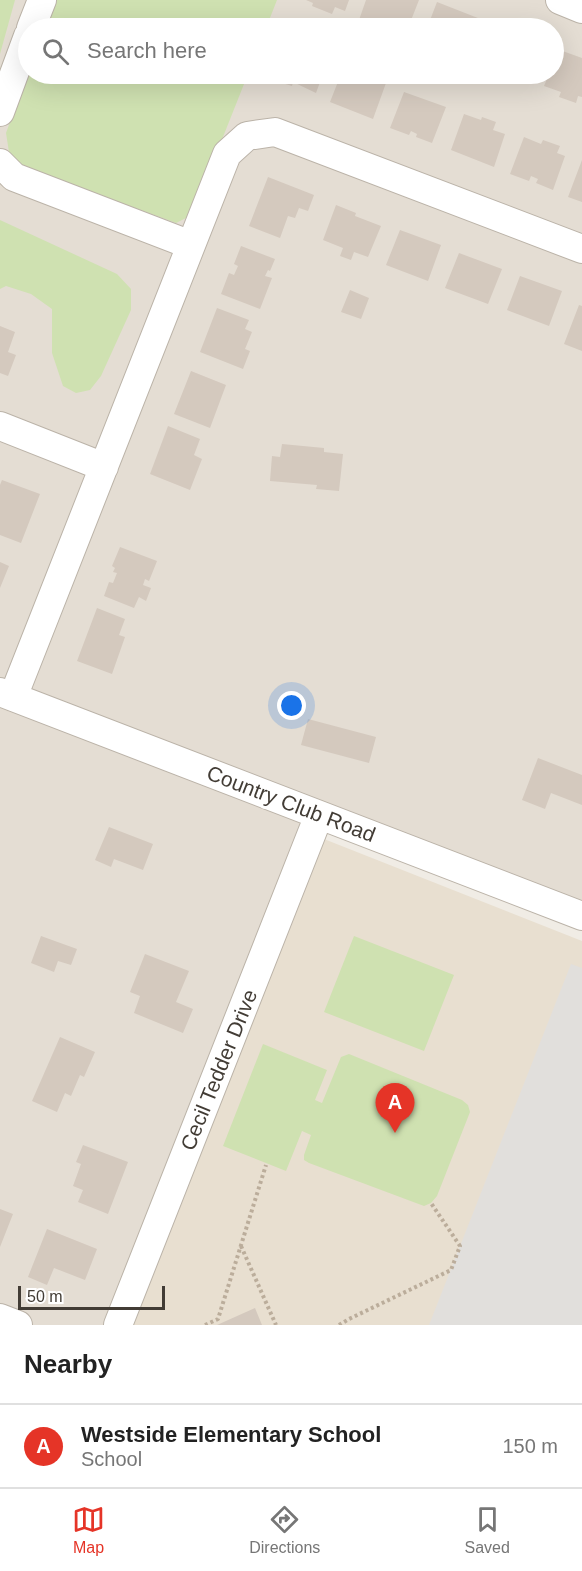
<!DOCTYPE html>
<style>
:root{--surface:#fff;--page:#f6f6f6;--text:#222;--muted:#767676;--line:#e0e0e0;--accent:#e53427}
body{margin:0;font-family:Arial,sans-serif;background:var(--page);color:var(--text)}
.scale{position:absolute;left:18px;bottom:15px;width:147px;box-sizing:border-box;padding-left:6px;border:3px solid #423c35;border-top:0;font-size:16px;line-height:21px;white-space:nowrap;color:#423c35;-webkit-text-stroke:4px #fff;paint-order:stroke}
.you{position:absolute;left:292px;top:706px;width:21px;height:21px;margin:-15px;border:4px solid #fff;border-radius:50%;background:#1a73e8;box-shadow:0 0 0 9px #1a73e833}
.badge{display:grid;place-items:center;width:39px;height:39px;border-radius:50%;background:var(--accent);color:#fff;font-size:20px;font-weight:700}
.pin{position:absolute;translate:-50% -50px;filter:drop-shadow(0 2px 3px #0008)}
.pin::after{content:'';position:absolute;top:32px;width:21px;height:18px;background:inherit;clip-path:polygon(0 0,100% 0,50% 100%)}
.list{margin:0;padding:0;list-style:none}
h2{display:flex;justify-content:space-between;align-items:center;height:78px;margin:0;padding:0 24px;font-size:26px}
h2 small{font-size:20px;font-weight:400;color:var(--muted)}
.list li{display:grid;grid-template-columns:39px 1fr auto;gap:18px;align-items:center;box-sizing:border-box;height:84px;padding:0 24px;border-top:2px solid var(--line)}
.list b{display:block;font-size:22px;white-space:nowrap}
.list p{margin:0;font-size:20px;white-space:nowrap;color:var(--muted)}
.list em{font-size:20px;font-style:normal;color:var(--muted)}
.icon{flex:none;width:33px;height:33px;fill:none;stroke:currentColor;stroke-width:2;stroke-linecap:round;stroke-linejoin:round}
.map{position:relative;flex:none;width:582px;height:1325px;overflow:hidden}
.search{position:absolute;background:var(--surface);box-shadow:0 6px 24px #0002;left:18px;right:18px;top:18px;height:66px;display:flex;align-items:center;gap:15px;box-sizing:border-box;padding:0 21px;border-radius:33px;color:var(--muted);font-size:22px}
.sheet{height:162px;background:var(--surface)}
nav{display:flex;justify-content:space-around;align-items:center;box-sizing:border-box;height:84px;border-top:2px solid var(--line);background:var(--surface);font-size:16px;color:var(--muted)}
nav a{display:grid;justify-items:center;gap:3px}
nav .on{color:var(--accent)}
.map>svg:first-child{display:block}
</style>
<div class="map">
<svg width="582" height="1325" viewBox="0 0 582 1325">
<rect width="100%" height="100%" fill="#f0ece5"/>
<!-- residential -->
<path fill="#e4ddd3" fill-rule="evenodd" d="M0,0H582V906L0,681ZM28,28H554V74H28Z
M0,703L305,820L105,1325H0Z"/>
<!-- education -->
<path fill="#e8dfd0" d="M324,839L582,941V1325H131Z"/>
<!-- green -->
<path fill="#cfe1b1" d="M0,0H15L0,54Z
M56,0H277L266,28H45Z
M28,73V74H248L192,215L176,223L21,166L9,152L6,133Z
M0,220L117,274L131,289V310L101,376L90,390L76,393L63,386L52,353V309L31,294L6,286L0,289Z
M354,936L454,975L424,1051L324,1012Z
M263,1044L327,1070L315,1100L322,1103L341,1057L349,1054L462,1100L468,1105L470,1112L437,1196L431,1203L424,1206L309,1163L304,1160V1155L311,1135L302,1131L286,1171L223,1146Z"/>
<!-- parking -->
<path fill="#e1dfdc" d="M571,964L582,968V1325H429Z"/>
<!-- building -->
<path fill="#d4c9be" d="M306,0H349L345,11L335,7L332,14L312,6L313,3Z
M366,0H419L408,28H373L374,26L359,20Z
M437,2L483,20L480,28H427Z
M557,49L582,58V97L578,96L576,103L559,97L561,92L544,86L549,74H554V60Z
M271,74H323L316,93L293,82L292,86L269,79Z
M341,74H379L377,79L386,83L373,119L330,102Z
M496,74H528L526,79L517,75L515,81Z
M404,92L446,107L432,143L416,137L417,134L411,131L409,135L390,128Z
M464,114L481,120L482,117L496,122L493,130L505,134L494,167L451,150Z
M524,137L541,144L543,140L560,146L557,153L565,156L553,190L536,183L538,179L531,176L529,181L510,174Z
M582,160V202L568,197Z
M268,177L314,195L308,211L299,208L295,218L288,216L280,238L249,226Z
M336,205L356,213L355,216L381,226L368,257L354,252L351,260L340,256L343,248L323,240Z
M400,230L441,245L428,281L386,265Z
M241,246L275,259L270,271L268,270L265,276L272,278L260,309L221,294L229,273L234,275L238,266L234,264Z
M459,253L502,269L488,304L445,288Z
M520,276L562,291L549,326L507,310Z
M350,290L369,298L361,319L341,312Z
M579,305L582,306V351L564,344Z
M217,308L249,320L245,329L252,332L245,349L250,351L243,369L200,352Z
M0,326L15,332L8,352L16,355L8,376L0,373Z
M191,371L226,385L210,428L174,414Z
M168,426L200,439L194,455L202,459L190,490L150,474Z
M282,444L324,448V452L343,454L339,491L316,489L317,485L270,481L272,456L280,457Z
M2,480L40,494L21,543L0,535V485Z
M120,547L157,561L149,581L145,579L143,585L151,588L146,601L139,597L134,608L104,596L109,582L113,583L117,573L113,572L115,568L112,566Z
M0,562L9,566L0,588Z
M97,608L125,619L119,635L125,637L112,674L77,661Z
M308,719L376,737L369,763L301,745Z
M538,758L582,775V805L551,793L545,809L522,800Z
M109,827L153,844L143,870L114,859L111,867L95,860Z
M41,936L77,949L71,965L58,961L54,972L31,963Z
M145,954L189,971L176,1002L193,1009L183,1033L134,1013L140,996L130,992Z
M60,1037L95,1052L84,1077L80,1075L71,1096L65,1093L57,1112L32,1101Z
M83,1145L128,1162L108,1214L78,1202L83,1190L73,1186L81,1164L76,1162Z
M0,1209L13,1214L0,1247Z
M47,1229L97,1249L85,1280L54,1268L47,1285L28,1277Z
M255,1308L262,1325H217Z"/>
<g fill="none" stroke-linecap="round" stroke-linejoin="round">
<defs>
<path id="minor" d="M560,0L582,9
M31,28L42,0
M0,112L28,36
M0,163L14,177L191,245
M0,426L104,467
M0,692L582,916
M13,697L227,154L247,136L275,132L582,249
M0,1318L18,1325
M118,1325L319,815"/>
</defs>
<!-- minor casing -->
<use href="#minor" stroke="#bbb3a8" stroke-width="30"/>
<!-- path -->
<path stroke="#bbad9b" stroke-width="4" stroke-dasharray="3 3" stroke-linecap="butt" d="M241,1246L276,1325
M205,1325L218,1319L266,1165
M339,1325L349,1319L451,1270L460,1246L431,1203"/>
<!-- minor -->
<use href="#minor" stroke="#fff" stroke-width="28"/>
</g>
<g text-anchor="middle" stroke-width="6" stroke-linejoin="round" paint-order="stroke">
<!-- street labels -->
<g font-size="21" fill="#423c35" stroke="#fff">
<text transform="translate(291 804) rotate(21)" y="7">Country Club Road</text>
<text transform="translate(219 1070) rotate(-68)" y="7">Cecil Tedder Drive</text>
</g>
</g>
</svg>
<div class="scale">50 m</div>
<div class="you"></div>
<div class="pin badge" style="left:395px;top:1133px">A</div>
<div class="search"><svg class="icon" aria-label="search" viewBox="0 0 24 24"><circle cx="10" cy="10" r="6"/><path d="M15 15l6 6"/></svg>Search here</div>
</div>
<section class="sheet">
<h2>Nearby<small></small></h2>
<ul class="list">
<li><span class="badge">A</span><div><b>Westside Elementary School</b><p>School</p></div><em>150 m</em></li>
</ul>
</section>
<nav>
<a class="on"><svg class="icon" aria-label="map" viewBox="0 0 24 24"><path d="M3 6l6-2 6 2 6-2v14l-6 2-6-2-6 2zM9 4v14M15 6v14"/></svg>Map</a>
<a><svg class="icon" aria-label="directions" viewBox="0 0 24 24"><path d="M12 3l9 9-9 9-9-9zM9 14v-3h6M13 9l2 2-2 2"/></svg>Directions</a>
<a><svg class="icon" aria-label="saved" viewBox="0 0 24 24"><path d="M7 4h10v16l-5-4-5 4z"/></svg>Saved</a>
</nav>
